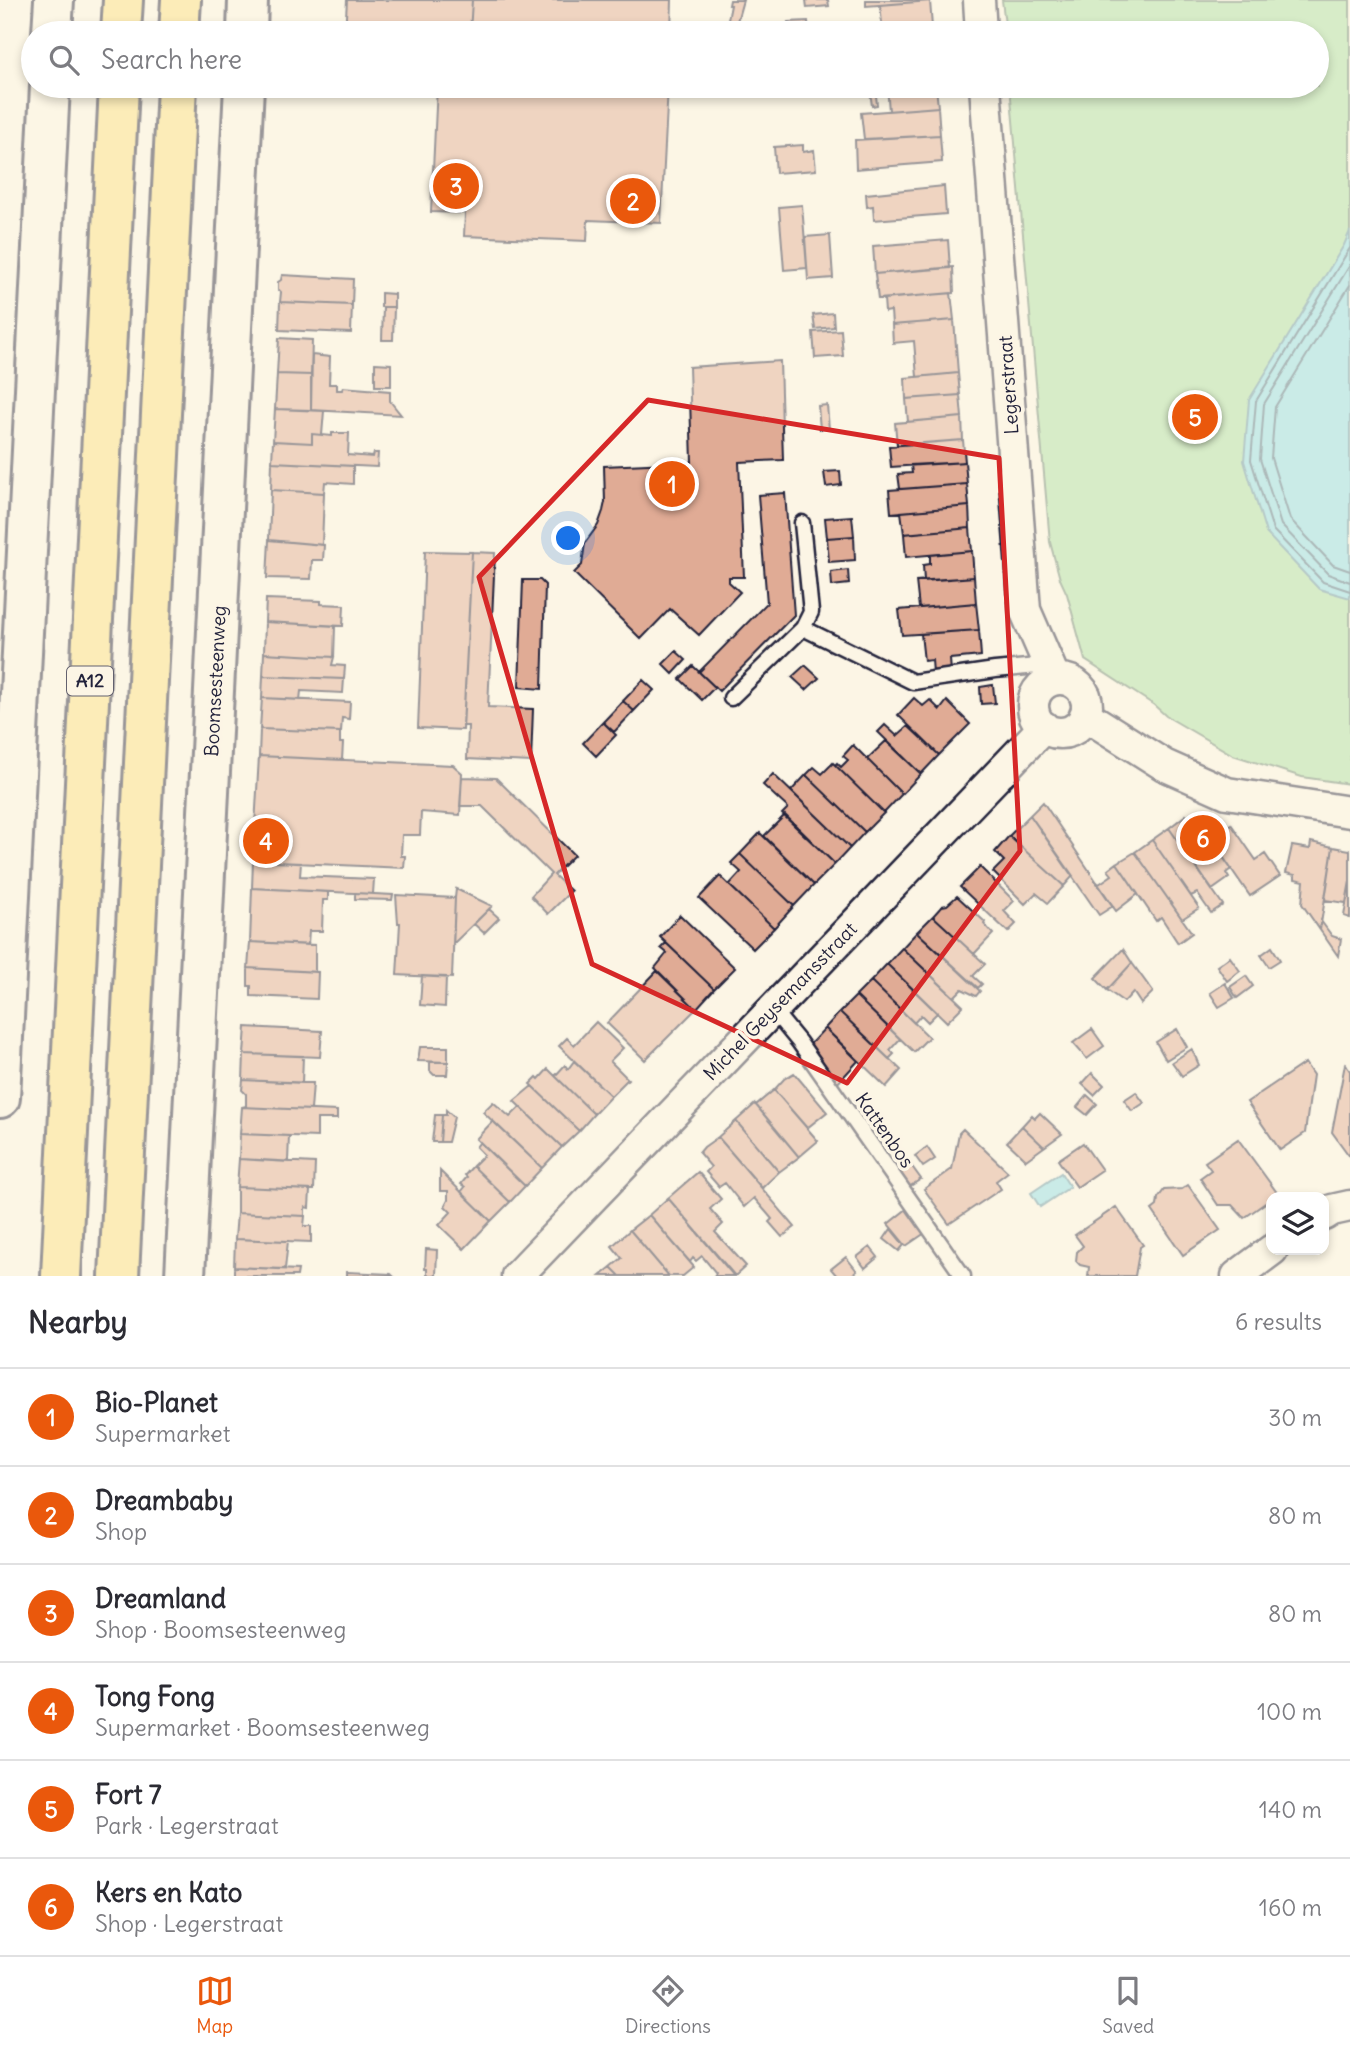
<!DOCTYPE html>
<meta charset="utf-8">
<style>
:root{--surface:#fff;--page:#f7f7f7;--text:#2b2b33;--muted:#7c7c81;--line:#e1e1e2;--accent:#ea580c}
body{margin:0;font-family:Delius,sans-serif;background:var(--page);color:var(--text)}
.controls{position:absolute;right:21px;bottom:21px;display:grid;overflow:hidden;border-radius:14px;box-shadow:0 4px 10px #0003}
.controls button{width:63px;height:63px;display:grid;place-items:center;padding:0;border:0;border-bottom:2px solid var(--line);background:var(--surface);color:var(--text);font:35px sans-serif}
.you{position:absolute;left:569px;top:539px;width:24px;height:24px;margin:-18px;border:5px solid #fff;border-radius:50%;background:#1a73e8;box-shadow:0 0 0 10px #1a73e833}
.badge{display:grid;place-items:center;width:46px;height:46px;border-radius:50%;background:var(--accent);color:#fff;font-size:23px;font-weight:700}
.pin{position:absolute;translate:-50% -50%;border:4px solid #fff;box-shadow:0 2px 7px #0006}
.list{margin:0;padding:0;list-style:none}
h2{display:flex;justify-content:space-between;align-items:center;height:91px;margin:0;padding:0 28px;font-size:30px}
h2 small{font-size:23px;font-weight:400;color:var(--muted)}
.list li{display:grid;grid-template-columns:46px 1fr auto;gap:21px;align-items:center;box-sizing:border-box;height:98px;padding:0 28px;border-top:2px solid var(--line)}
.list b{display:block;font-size:26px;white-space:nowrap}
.list p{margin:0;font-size:23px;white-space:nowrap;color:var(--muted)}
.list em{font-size:23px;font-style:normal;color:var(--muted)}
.icon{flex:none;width:38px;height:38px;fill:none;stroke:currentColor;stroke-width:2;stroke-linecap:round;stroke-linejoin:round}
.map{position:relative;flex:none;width:1350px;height:1276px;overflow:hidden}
.search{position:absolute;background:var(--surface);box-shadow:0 4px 10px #0003;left:21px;right:21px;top:21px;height:77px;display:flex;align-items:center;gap:18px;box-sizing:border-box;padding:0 24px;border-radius:38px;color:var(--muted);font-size:26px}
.sheet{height:679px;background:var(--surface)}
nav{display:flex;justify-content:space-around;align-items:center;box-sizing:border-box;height:98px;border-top:2px solid var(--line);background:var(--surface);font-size:19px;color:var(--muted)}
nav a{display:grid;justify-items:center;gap:4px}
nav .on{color:var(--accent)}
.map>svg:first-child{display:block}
</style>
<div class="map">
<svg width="1350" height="1276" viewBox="0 0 1350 1276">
<rect width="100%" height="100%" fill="#fcf5e5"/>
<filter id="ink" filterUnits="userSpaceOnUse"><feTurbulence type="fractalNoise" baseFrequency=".0143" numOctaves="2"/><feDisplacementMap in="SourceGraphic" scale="14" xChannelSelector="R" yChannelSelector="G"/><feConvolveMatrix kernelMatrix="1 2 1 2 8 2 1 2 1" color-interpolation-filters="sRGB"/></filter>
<g filter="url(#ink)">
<!-- green -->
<path fill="#ace1a4" stroke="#678270" stroke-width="2" d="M1002,0H1350V784L1302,777L1233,755L1166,716L1154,705L1085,660L1067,594L1060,579L1050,542L1010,86H1317V33H1006Z"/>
<!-- water -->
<path fill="#8edee9" stroke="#6393a3" stroke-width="2" d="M1350,231V598L1319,589L1266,533L1244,461L1249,400L1344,245Z
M1061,1173L1070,1187L1040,1207L1031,1193Z"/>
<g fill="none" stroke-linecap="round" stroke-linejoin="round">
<!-- shore -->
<path stroke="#4d6d81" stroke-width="2" d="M1350,248L1256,401L1251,460L1273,530L1323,582L1350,591
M1350,265L1264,404L1260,459L1281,525L1328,574L1350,582
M1350,285L1275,407L1271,458L1290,519L1333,565L1350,571"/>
</g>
<!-- building -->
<path fill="#e0ab95" stroke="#22223b" stroke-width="2" d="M347,0H472L470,33H345Z
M472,0H672L671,33H470Z
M730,0H743L734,32L726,30L731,5H729Z
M806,0H828L829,6L807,8Z
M866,0H930V1L866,6Z
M930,1L932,27L883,32L880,5Z
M808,21L809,33H789L788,22Z
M736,25L748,29L747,33H734Z
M932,27L933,33H883V32Z
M437,86H668L661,223L588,220L587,241L464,236L465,213L431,212Z
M875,86L877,105L872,106L870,91L852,93L851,88Z
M887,86H936L938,107L889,111Z
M938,107L940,135L864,139L861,113Z
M940,135L942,162L856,169L855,140Z
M803,145V152L814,150L816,170L776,173L774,147Z
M944,186L946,214L874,220L873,206L867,207L866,194Z
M802,205L807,268L784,270L779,207Z
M830,235L833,278L808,280L805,237Z
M948,240L950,268L875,274L873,246Z
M953,267L954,293L878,299L875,274Z
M282,275L353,279L352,305L280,302L281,292L278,289V282L281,280Z
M381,293L394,294V307H381Z
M951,293L954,320L892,325L891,311L885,312L884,299Z
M280,302L352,305L351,333L279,330Z
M383,307H394L393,340H382Z
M833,313L834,327L815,329L813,315Z
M954,320L958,373L917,377L914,341L893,343L892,325Z
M841,330L843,356L815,358L813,332Z
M279,338L312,340L311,375L277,374Z
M312,355L330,357L329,384H337V390H342L343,387L390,391V401L401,415L311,410Z
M780,361L783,460L739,462L744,577H729V582L740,592L699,635L670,609L641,639L574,573L582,565L585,543L598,525L603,511L605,502L604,466L692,462L689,367Z
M375,363L391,364V386H375Z
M958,373L960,395L906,399L905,378Z
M277,374L311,375V410L275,409Z
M960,395L962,417L908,422L906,399Z
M827,405L829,429H820L818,406Z
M275,409L324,411L322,435L312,434V443L273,441Z
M962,417L963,440L897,445L895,423Z
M332,433H349L348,455L373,457L374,453H378L377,467L272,462L273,441L312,443V434L332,436Z
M963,440L965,462L891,467L889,446Z
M272,462L353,466V484L325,482L324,493L271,490Z
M965,462L967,484L900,489L898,474L912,473L911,465Z
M840,471L841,485L826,487L824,472Z
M967,484L969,506L891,513L889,490Z
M271,490L324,493L322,545L269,540Z
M785,493L794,615L719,691L699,672L767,603L758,495Z
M969,506L970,528L904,534L901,512Z
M852,516L854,536L827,538L825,518Z
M970,528L972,551L906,557L904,534Z
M854,536L855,560L829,562L827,538Z
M269,540L324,545L323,560H312L311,579L267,578Z
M425,551L472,552L463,730L418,728Z
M972,551L974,577L924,581L923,565L930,564V555Z
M472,552L495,553L488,707L533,709L531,762L467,759L468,726H463Z
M848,570L849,584L832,586L831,572Z
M974,577L976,603L919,608L916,581Z
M523,580H540L545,585L542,689L519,687Z
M266,599L321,601V604L344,605L343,626L265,622Z
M976,603L979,630L902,635L899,610Z
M265,622L335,626L334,657L264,653Z
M979,630L981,656L950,659L951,672L933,673L932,660L924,661L921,634Z
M676,651L686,660L673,674L663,664Z
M264,653L334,657L332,665L345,666L344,679L263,676Z
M805,665L819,678L806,690L792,677Z
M693,666L715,687L702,700L680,679Z
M263,676L344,679L343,693L301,691L300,700L262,698Z
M643,680L654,690L634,711L623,701Z
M993,685L995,703L981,704L980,687Z
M262,698L350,702L349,719L342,718L341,732L260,729Z
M914,698L923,706L930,700L940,710L947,701L970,724L939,755L898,715Z
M623,701L634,711L614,732L603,722Z
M603,722L616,735L596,756L583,743Z
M885,725L897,736L908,726L939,755L921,774L878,732Z
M260,729L340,732V743H343L342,760L259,756Z
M886,741L921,774L902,794L867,759Z
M853,745L902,794L884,813L835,765L837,763L841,767L848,760L843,756Z
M259,756L453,765L462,773L460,815L421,812L420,835H402L401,856H405L404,868L253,861Z
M833,763L884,813L865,832L806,775L814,767L822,774Z
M773,774L850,848L835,864L782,814L788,808L763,785Z
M806,775L865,832L850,848L791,791Z
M462,777L496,778L574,855L554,875L571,891L548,914L531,896L551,874L482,806H460Z
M1043,802L1113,906L1099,915L1030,815Z
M785,815L835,864L814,885L764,836Z
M1030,815L1073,876L1064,886L1009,836Z
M1186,815L1207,845L1212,841L1231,869L1226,873L1229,878L1212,890L1169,828Z
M1231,824L1256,860L1265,854L1280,876L1250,896L1210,838Z
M1169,828L1223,905L1211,913L1197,893L1191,896L1152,840Z
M760,833L814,885L794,906L740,854Z
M1009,836L1064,886L1048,903L1036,893L1025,904L993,872L1004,861L995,852Z
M1152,840L1199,908L1182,919L1135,852Z
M1311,842L1333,847L1320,930L1302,904L1304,881L1295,879V875L1286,873L1292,846L1310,849Z
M1333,847L1350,850V881L1346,903L1325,900Z
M1135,852L1192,933L1178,943L1161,917L1156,921L1117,863Z
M740,854L794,906L774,928L729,885L741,872L731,863Z
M253,861L301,863L300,876L374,879L373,894L252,888Z
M1117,863L1138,894L1116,911L1094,879L1099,884L1112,875L1108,870Z
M980,867L1014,901L1004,911L1016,924L1008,932L960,887Z
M720,876L774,928L753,949L699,898Z
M1350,881V918L1344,916Z
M252,888L328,892V900H323L322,931H309L308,945L250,942Z
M456,889L492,906L453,944L455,898Z
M355,893L393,895L392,900L355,899Z
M396,895L455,898L452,978L397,975L400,923H398Z
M957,896L985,922L984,924L993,934L974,954L933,916L942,906L947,905Z
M489,909L499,918L484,933L474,924Z
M680,915L735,968L714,989L660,937Z
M933,916L985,964L973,976L982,984L978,988L917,932Z
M1321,921L1332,936L1341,939L1338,956L1320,930Z
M917,932L980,991L976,996L962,989L954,997L902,948Z
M250,942L315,945V972L248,968Z
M666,943L714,989L696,1009L655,968L667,953L661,948Z
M1272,947L1280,960L1269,967L1261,955Z
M902,948L963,1006L947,1022L887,964Z
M1123,949L1132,963L1107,990L1095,978Z
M1230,957L1240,971L1227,981L1217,966Z
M1132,963L1153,992L1141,1004L1133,992L1124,1002L1107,990Z
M887,964L937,1013L928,1022L921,1015L914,1023L871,981Z
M248,968L318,972L317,999L251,996V986H248Z
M657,971L696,1009L645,1060L607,1023Z
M422,976L446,977L445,1007L420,1005Z
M1246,976L1253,986L1237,998L1230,987Z
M871,981L929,1037L914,1052L856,996Z
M1225,983L1234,998L1219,1007L1210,993Z
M856,996L900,1039L890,1050L894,1054L889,1059L840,1012Z
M840,1012L901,1070L886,1087L825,1028Z
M596,1022L623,1048L610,1061L628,1079L611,1096L559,1046L567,1038L574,1045Z
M246,1027L322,1031L320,1057L244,1054Z
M825,1028L858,1061L837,1084L810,1044Z
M1092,1029L1104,1046L1087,1059L1073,1043Z
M1177,1029L1187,1047L1166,1060L1156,1042Z
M420,1047H448V1062L418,1061Z
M1192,1049L1199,1065L1182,1076L1172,1062Z
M244,1054L303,1056L302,1083L243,1080Z
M574,1061L611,1096L594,1114L555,1076L565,1065L568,1069Z
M430,1062H448L447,1075H434L430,1071Z
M1305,1063L1313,1075L1305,1133L1280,1150L1247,1102Z
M1345,1064L1350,1071V1157L1332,1132Z
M548,1069L594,1114L579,1131L530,1084L537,1077L539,1079Z
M794,1073L827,1112L807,1128L774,1090L784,1079Z
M1092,1073L1104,1085L1094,1095L1082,1084Z
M243,1080L313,1083L311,1110L242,1107L246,1106V1094L242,1090Z
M532,1086L579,1131L562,1147L514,1101Z
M774,1090L818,1141L799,1157L756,1105Z
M1136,1092L1144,1103L1132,1111L1124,1100Z
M1087,1095L1097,1104L1087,1115L1077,1107Z
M493,1102L510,1117L520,1107L562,1147L542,1168L483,1112Z
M755,1104L799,1157L779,1172L736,1121Z
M242,1107L337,1111V1119H317V1137L240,1134Z
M446,1110L454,1117L448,1142H440L442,1115H446Z
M1040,1113L1062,1134L1044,1147L1022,1126L1032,1115L1035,1118Z
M435,1115H442L440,1142H432Z
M493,1121L542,1168L525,1186L476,1139Z
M736,1121L779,1172L762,1188L718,1137Z
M1022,1126L1044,1147L1026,1160L1007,1142Z
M963,1129L1008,1172L996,1181L1001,1189L949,1224L924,1189L952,1169L959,1133Z
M240,1134L289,1136L288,1162L239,1159Z
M718,1137L795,1227L782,1237L769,1222L772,1219L754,1198L744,1207L725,1183L719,1187L706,1172L711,1167L699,1153L704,1147Z
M1238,1139L1278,1194L1244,1218L1232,1205H1218L1200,1178L1211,1170L1205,1162Z
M480,1142L525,1186L510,1202L473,1166L484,1155L476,1147Z
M1083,1143L1102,1170L1077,1187L1058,1160Z
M927,1147L935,1159L923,1167L915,1156Z
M239,1159L315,1163L314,1190L237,1187Z
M908,1161L921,1179L909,1187L896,1169Z
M473,1166L510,1202L491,1221L461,1192L465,1187L461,1184L467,1177L465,1175Z
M440,1171L491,1221L464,1249L439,1225L451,1212L445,1206L448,1200V1191H440Z
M698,1172L721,1199L710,1209L723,1224L715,1232L746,1266L735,1276L668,1198Z
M1188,1185L1220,1230L1183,1255L1152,1210L1157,1206L1158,1198L1164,1190L1182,1189Z
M237,1187L310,1190L309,1208L305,1207V1216L237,1213Z
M668,1198L734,1276H714L716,1273L702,1256L696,1261L693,1258L690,1262L649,1215Z
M1116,1207L1143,1245L1140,1247L1135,1276H1088L1089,1267L1080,1265L1076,1261L1077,1252L1083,1246L1075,1235Z
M908,1208L925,1233L906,1246L888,1224Z
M237,1213L305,1216L304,1226H311V1242L235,1239Z
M649,1215L694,1267L683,1276H669L630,1230Z
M891,1229L904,1245L899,1251L884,1239Z
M630,1230L669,1276H620L611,1267L622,1258L612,1246Z
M235,1239L288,1241L285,1269L234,1267Z
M870,1247L878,1257L865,1268L857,1257Z
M426,1249L437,1250L436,1276L427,1275V1269H425Z
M846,1257L857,1271L851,1276H837L831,1269Z
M234,1267L298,1270L297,1276H234Z
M611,1267L620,1276H600Z
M347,1272L391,1274L393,1276H347Z"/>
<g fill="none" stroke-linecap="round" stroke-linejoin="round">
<defs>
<path id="service" d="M802,523L811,612L803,628
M731,698L803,628L913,682L995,670L1049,665
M772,1009L799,1042L963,1276"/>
<path id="minor" d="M979,0L981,33
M985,86L1025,610L1055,679
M1033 706a27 27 0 1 1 54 0a27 27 0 1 1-54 0Z
M1085,715L1164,765L1227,793L1350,812
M1324,1215L1332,1210L1350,1206
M517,1276L1044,727
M1237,1276L1272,1250"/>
<path id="secondary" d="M52,33L54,0
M247,33L248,0
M0,1098L50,86
M185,1276L244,86"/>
<path id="motorway" d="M121,33L123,0
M179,33L181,0
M61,1276L119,86
M119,1276L177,86"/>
</defs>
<!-- service casing -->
<use href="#service" stroke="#22223b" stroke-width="19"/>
<!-- minor casing -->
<use href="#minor" stroke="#22223b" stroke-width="35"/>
<!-- secondary casing -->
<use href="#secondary" stroke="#22223b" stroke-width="44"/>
<!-- motorway casing -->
<use href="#motorway" stroke="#22223b" stroke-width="44"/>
<!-- service -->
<use href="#service" stroke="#fcf5e5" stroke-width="14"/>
<!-- minor -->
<use href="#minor" stroke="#fcf5e5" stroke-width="30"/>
<!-- secondary -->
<use href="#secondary" stroke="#fcf5e5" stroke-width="38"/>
<!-- motorway -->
<use href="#motorway" stroke="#fce080" stroke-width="38"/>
</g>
</g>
<!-- marked area -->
<path d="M0 0H1350V1276H0ZM648,400L999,458L1020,851L847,1083L592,964L479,577Z" fill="#fcf5e5" fill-opacity=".55" fill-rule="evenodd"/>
<path fill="none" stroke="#d62828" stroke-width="5" stroke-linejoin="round" d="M648,400L999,458L1020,851L847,1083L592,964L479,577Z"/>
<g text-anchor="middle" stroke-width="7" stroke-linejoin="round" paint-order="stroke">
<!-- shield labels -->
<rect fill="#fcf5e5" stroke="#63616e" stroke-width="2" x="67" y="666.5" width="46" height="29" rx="5"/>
<g font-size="18" font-weight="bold" fill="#22223b">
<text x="90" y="687">A12</text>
</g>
<!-- street labels -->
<g font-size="19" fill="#22223b" stroke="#fcf5e5">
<text transform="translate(1008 385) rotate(-94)" y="7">Legerstraat</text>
<text transform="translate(215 681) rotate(-87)" y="7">Boomsesteenweg</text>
<text transform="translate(780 1001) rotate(-46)" y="7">Michel Geysemansstraat</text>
<text transform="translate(885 1130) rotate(55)" y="7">Kattenbos</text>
</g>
</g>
</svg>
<div class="controls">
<button><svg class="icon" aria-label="layers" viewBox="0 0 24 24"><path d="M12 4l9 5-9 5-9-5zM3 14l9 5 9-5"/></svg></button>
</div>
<div class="you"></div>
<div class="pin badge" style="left:672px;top:484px">1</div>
<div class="pin badge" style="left:633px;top:201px">2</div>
<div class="pin badge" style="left:456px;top:186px">3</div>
<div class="pin badge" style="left:266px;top:841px">4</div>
<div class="pin badge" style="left:1195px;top:417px">5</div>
<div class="pin badge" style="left:1203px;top:838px">6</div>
<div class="search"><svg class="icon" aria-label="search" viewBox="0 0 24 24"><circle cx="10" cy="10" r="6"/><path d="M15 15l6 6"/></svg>Search here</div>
</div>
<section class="sheet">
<h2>Nearby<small>6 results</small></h2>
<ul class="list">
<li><span class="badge">1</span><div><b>Bio-Planet</b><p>Supermarket</p></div><em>30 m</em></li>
<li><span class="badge">2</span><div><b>Dreambaby</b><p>Shop</p></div><em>80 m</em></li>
<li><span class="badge">3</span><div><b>Dreamland</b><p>Shop · Boomsesteenweg</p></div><em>80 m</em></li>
<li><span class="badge">4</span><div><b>Tong Fong</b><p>Supermarket · Boomsesteenweg</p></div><em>100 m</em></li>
<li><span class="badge">5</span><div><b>Fort 7</b><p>Park · Legerstraat</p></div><em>140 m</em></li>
<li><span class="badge">6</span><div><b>Kers en Kato</b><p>Shop · Legerstraat</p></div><em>160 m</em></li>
</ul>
</section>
<nav>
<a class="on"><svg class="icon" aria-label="map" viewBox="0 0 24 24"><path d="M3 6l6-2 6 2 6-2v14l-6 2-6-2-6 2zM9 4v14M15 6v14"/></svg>Map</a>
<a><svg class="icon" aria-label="directions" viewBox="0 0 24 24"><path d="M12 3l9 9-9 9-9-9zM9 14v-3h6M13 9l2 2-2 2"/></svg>Directions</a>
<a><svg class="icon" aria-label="saved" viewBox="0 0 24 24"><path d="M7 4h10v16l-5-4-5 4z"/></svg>Saved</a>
</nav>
